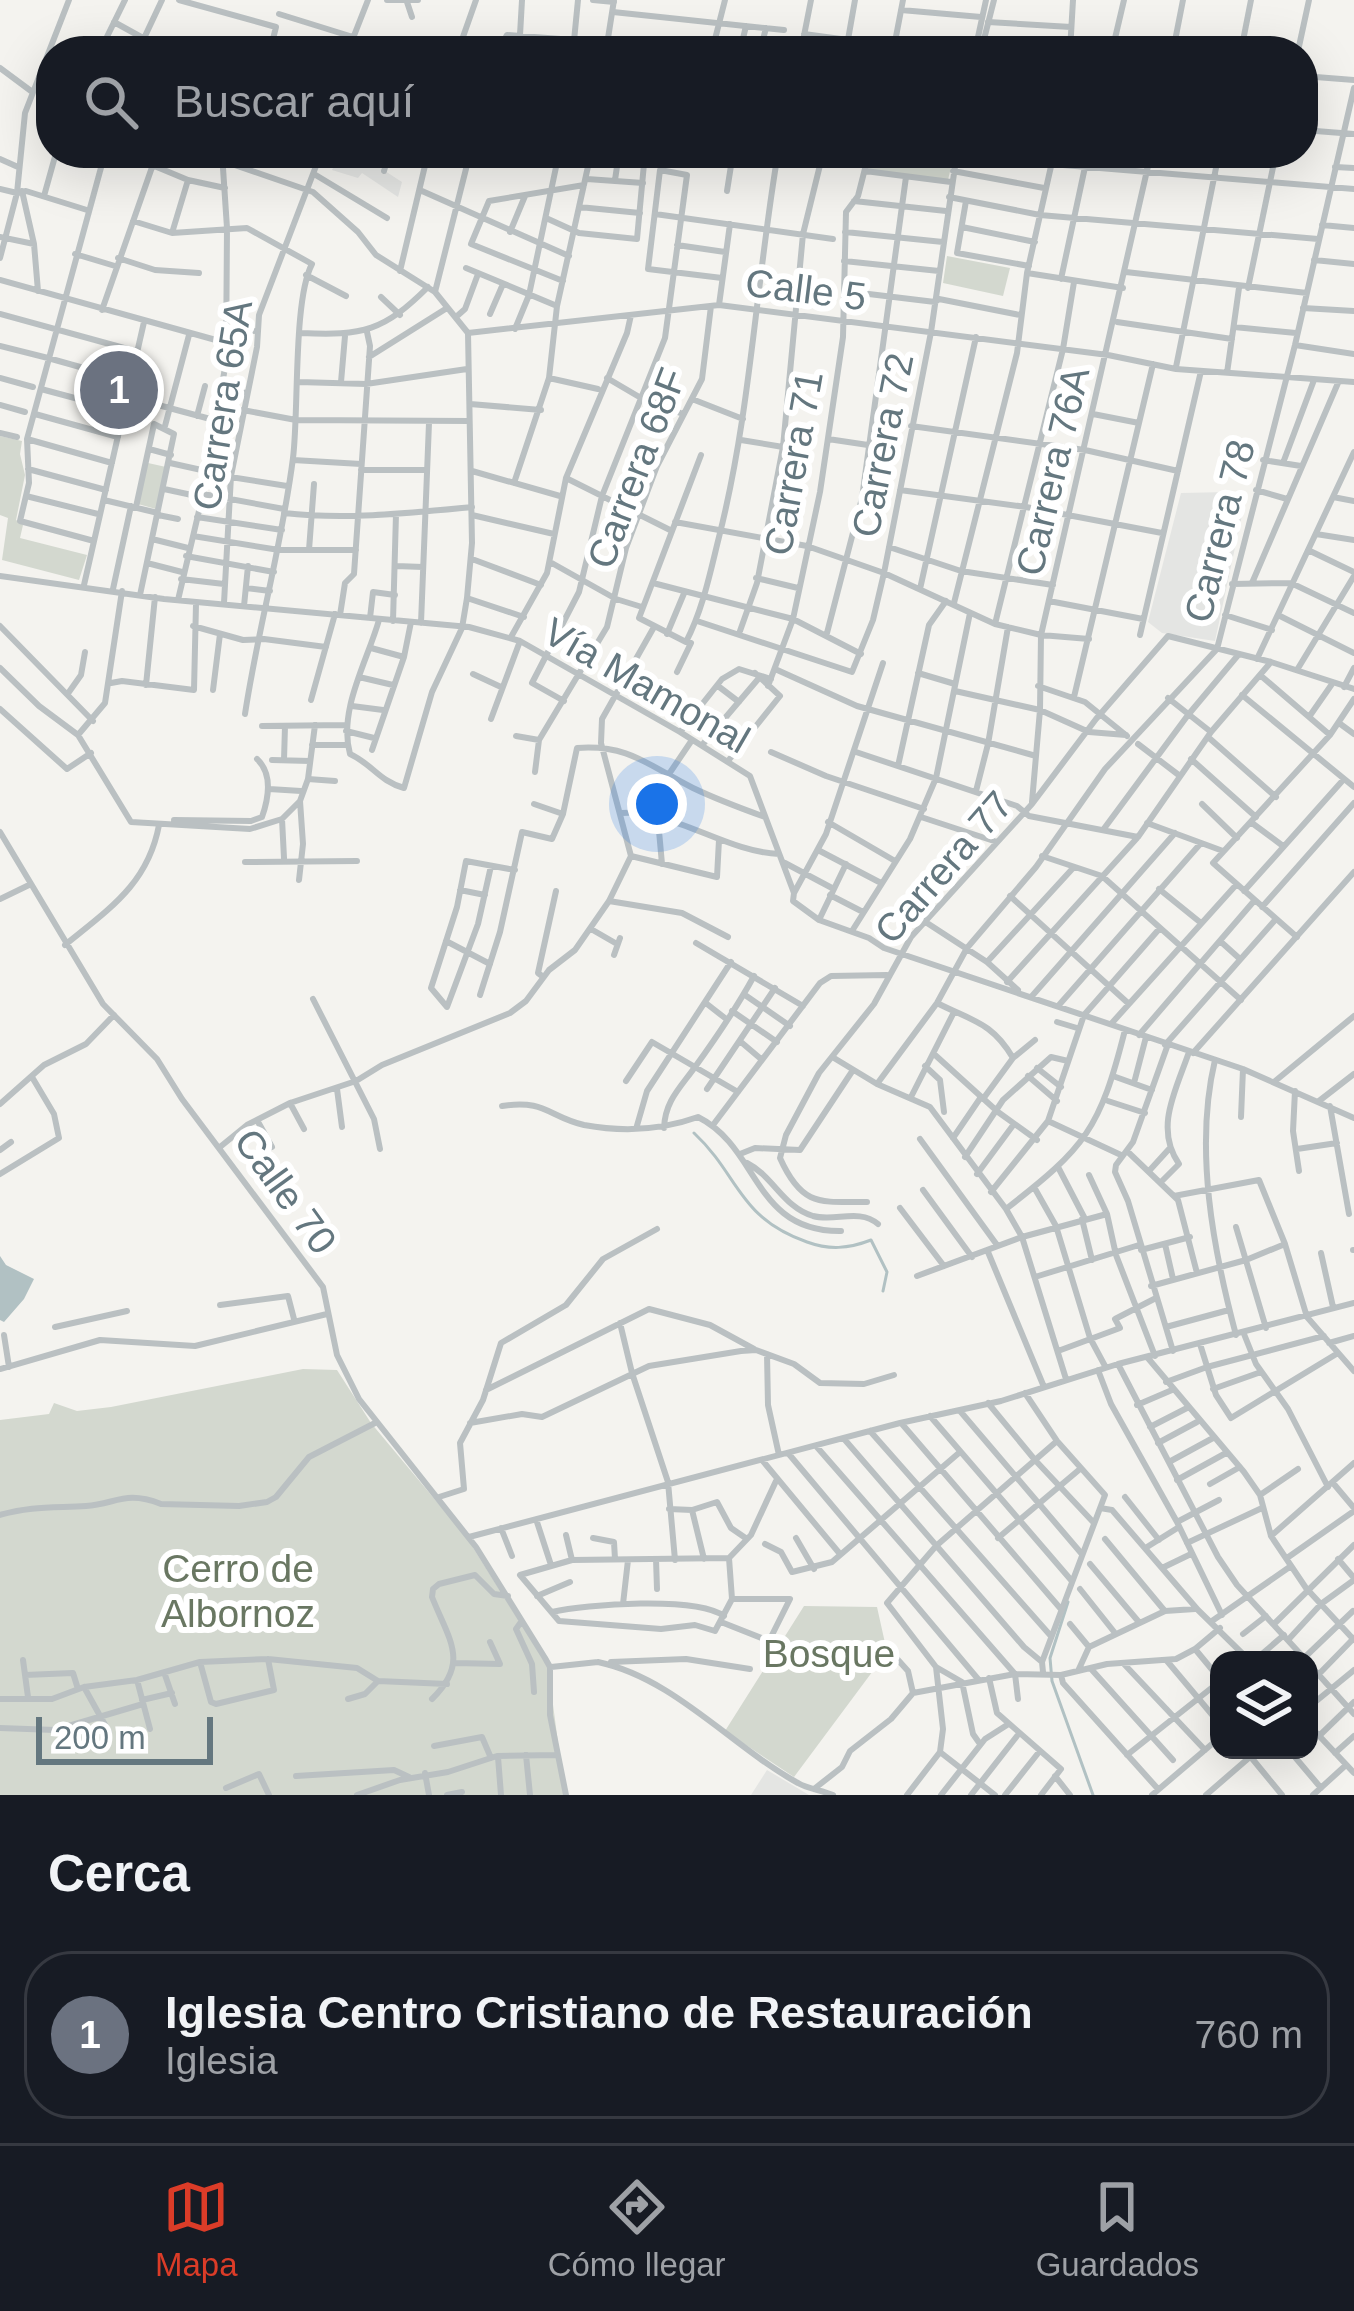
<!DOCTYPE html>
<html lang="es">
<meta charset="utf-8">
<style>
:root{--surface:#171b24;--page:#242831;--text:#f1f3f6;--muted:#9ea1a6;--line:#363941;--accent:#db3c28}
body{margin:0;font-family:Helvetica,sans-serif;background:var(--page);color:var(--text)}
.controls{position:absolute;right:36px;bottom:36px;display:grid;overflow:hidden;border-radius:24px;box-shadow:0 12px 48px #0002}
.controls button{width:108px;height:108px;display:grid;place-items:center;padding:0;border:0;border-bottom:3px solid var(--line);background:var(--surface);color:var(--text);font:60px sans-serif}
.scale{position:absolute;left:36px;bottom:30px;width:177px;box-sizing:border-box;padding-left:12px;border:6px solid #64777f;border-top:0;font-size:33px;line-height:42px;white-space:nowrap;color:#64777f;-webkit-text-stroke:9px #fff;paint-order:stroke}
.you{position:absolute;left:657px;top:804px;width:42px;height:42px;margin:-30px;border:9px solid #fff;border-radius:50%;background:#1a73e8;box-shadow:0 0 0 18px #1a73e833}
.badge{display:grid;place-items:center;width:78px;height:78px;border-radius:50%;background:var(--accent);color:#fff;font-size:39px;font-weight:700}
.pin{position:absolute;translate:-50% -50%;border:6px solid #fff;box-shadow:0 3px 12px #0006}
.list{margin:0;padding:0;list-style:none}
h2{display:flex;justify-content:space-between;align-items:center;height:156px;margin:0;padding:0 48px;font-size:51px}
h2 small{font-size:39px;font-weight:400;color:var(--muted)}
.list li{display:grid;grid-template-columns:78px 1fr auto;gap:36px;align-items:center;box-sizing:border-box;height:168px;margin:0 24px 24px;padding:0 24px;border:3px solid var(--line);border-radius:48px}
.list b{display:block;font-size:45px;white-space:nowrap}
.list p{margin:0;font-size:39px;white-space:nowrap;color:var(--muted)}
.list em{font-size:39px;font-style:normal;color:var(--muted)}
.icon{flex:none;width:66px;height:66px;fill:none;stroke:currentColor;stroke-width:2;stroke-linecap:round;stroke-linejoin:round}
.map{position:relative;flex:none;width:1354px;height:1795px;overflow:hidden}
.search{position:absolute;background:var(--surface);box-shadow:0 12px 48px #0002;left:36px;right:36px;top:36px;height:132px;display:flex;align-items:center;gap:30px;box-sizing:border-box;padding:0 42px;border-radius:48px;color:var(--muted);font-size:45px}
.sheet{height:348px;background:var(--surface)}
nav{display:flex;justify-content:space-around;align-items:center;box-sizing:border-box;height:168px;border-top:3px solid var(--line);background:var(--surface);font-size:33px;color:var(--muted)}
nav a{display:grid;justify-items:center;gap:6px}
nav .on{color:var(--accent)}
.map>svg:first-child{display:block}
</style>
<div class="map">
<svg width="1354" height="1795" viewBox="0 0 1354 1795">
<rect width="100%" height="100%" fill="#f4f3ef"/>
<!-- built -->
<path fill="#e4e5e3" d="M326,153H357L402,182L398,197L362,173L358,178L332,170L338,158L332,154L325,166L321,164Z
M1228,492L1245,501L1215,641L1162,633L1148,622L1181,493Z
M767,1770L809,1795H751Z"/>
<!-- green -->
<path fill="#d3d8cf" d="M871,154L952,163L948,180L867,170Z
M947,256L1010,268L1003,296L943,283Z
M0,436L22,441L20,454L25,475L16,520L23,525L20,538L87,555L79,580L2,560L8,518L0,515Z
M148,463L166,467L156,509L138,504Z
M303,1369L337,1370L371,1423L467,1538L548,1667L565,1795H0V1420L49,1414L54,1403L77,1411L111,1407Z
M804,1606L877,1607L887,1652L794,1777L725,1731Z"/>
<!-- water -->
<path fill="#b1c1c3" d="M0,1256L6,1265L34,1279L24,1299L4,1322L0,1320Z"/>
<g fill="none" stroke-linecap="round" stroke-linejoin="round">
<!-- stream -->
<path stroke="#b1c1c3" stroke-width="3" d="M694,1133C740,1176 737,1217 807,1242C829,1250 848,1249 871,1240L887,1272L883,1291
M1068,1602L1050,1658L1052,1681L1093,1795"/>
<!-- minor -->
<path stroke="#bac0c2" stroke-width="6" d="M179,0L276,27
M387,0H418
M593,0L614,2
M407,2L412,17
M901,10L981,17
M613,12L784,30
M279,14L353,37
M114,22L143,38
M988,22L1071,27
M804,34L848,40
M520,35L522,0
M105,42L122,51
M608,42L670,48
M894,47L903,0
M100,51L125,0
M138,51L162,0
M270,51L276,27
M348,51L368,0
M458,51L476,0
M498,51L507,35L574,40
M573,51L578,0
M606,51L614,0
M712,51L725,0
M740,51L746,26
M760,51L766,28
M801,51L811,0
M846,51L855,0
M888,51L889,46L949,51
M975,51L986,0
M981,51L994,0
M1070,51L1073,0
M1112,51L1124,0
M1173,51L1183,0
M1241,51L1251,0
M1298,51L1309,0
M0,68L31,91
M1303,76L1354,80
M1303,130L1354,134
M484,153L504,159
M884,153L956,161
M999,153L1051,164L1354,189
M0,159L18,167
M223,161L313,192L358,232L376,255L435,292L468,333
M152,165L188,180L225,188
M1335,167L1354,168
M384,171L389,153
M865,171L951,182
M953,171L1044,188
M314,174L387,218
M587,179L643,183
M615,180L619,153
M0,189L17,193L26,191L87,210
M22,191L34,244L38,291
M422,191L569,256
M727,191L733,153
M44,196L56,153
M949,197L1040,215L1318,239
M854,201L946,211
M966,201L957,253L1029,266
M579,207L640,213
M655,214L833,239
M546,218L579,233L637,239L645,153
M133,221L172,233L247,228L312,264C293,300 299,411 293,458C282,545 258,628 245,714
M1322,225L1354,228
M962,227L1035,242
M510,232L525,196
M845,232L943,242
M172,233L188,180
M0,237L34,244
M677,245L725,252
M75,254L115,266
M0,258L17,193L25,113L69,0
M118,258L155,270L199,273
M1314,260L1354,264
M844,261L939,271
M466,268L557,306
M400,271L428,153
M1126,272L1307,293
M1027,273L1123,288
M306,275L346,296
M1061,279L1088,153
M0,280L223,342
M563,281L471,244L489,201L584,185
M1248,288L1276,153
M844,291L935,302L939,299L1020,315
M435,292L470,153
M381,297L400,315
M719,305L730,224
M1303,308L1354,311
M102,310L157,153
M0,314L135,351
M490,314L503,284
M456,317L465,309L478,274
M1117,322L1232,339
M1234,327L1296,333
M515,329L529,295L559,153
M227,330L257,331
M301,333C363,336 384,331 428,287
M468,333L719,305L1108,355L1176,369L1354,382
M1295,345L1354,354
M0,346L48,358
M369,357L447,308
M48,358L130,381
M1176,367L1219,153
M1227,373L1239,288
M0,378L33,387
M549,378L598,389
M607,378L641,398L683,414
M299,382L366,384L467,369
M341,382L345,336
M41,389L123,411
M220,389L246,393
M132,398L214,420
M692,399L743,419
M470,404L541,410
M0,405L25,412
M243,410L296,420L469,421
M35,414L118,437
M1093,414L1139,423
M197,416L205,386
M165,426L189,335
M911,426L1085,450L1178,471
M0,433L17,437
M27,439L112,463
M828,439L868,445
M741,440L783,447
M149,449L171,455
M293,460L361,464
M1263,460L1301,466
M170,463L206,471
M1283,463L1314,380
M28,469L106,490
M361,470H426
M472,471L560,496
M205,473L287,486
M566,478L670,530
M514,483L549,378L557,306L591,153
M164,489L201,497
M900,490L1026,507L1162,533
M1256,490L1287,499
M203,494L284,509
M26,496L98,514
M1333,497L1354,501
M104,500L158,513
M136,507L154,424L174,434L140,595
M284,513C346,520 410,513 472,507
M158,515L178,519
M472,515L554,534
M197,517L282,530
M675,522L807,546L884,573L995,624L1041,635L1089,639
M1316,534L1354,540
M193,536L279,550H356
M152,539L188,548
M94,541L20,521L29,483L27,439L105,153
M889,547L961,571L1053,585
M309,550L314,484
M1308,550L1354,572
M186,556L274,572
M472,559L541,585
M550,562L616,599L642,607
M147,563L182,572
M396,566L423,567
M0,576L164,599L469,627L520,641L680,732L750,776L794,893L793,901L819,920L869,938L884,948L1243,1069L1354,1118
M756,578L798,588
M181,579L224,584
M653,583L793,619L861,654
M1252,583L1338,383
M1232,584L1291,583L1354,613
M84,585L144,322
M246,588L270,591
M113,589L131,506
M920,589L976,337
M467,598L524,617
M178,600L203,494L226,362L227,228L222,153
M1049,601L1143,619
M224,603L231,476L257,347L259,315L321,153
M954,603L1017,353L1027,273L1054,153
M244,606L248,566
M340,615L345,583L354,574L370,346L367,332
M1225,615L1272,630
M1278,615L1354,653
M370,618L373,592L395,595
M379,620C367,662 338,710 350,754C372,764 379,781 404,788L432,692L462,628L467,598L472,543L468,333
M393,621L396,514
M697,621L852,672L873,620L884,573L931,332L957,153
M421,623L429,423
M995,624L1063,349L1074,282
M0,626L93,721
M193,626L243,640L264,639L326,647
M740,631L757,583L783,447L803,234L823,153
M827,633L862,498L906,177
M667,634L685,591
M1140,635L1201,371
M511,637L547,573L566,478L627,333L631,315
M686,642L639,618L701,455
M371,648L404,657
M1257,659L1354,452
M0,668L39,706L78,735L131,822L250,829L282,819L300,801L308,779L315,725
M775,669L857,706L1036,756
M1297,670L1354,576
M677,672L691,643L686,642C703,609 710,573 719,537C751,411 756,281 778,153
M918,673L955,684
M473,674L501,687
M1260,675L1330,735
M359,677L393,685
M111,683L122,681L194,690L196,604
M146,685L155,597
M718,686L739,702
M768,686L793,619L820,492L843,337L846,212L858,196L869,153
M1038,686L1085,702L1127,736
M1344,687L1354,668
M213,690L220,634
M955,691L1040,710L1089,732L1126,735
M69,692L81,675L85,652
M1242,695L1354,787
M1074,697L1153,364
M1168,698L1211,732
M311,700L335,614
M564,701L532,683L579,592L602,496L665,338L687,175L660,170L648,269L722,278
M352,706L383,710
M0,709L67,769L91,753
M1309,717L1332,684
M491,719L520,641
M1339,723L1354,734
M262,726L345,725
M346,731L374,738
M680,732L722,679L739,669L771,679
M78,735L105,703L122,591
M516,736L539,740
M1208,737L1276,797
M703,744L759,678
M1138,744L1180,776
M312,745H348
M372,750L404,657L411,622
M771,752L826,776L924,809
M856,752L1017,806L1029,816L1138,837
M1191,759L1256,817
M272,760L310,761
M284,760L285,726
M728,761L780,696L755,673
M898,766L929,625L946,601
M535,772L539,740L607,627L626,548L657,466L702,379L711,306
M308,779L335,781
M269,789L301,791
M976,791L988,744L1008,627
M1032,802L1040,710L1041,635L1151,153
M534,804L563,814
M1202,804L1237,838
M622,813C672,809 726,852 779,854
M653,816L669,774L692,740
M921,817L997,842
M282,819L284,858
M174,820L251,821L262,817C269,797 273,774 257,759
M658,820L662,864
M828,822L895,861
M1147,823L1223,851
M1252,823L1283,846
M1103,830L1188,715L1239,654
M0,832L103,1004L157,1059L182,1099L323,1287L337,1355L359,1399L476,1547L545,1658L550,1667V1715L566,1795
M818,850L881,883
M631,856L717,877L719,840
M1042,856L1102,876L1241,1000
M245,862L357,861
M785,863L832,888
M491,866L478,924L447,1007L431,988L457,907L466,861L515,870
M299,880L303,844L300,801
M1159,889L1201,923
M460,890L485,895
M1244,891L1344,779
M794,893L826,834L883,663
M830,895L863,912
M1010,896L1129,1004
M0,899L29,885
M609,901L682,913L728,937
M1262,907L1354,803
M819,920L846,864
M924,921L987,962L1018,990
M591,929L617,944
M852,931L910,839L936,778L970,613
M1297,937L1213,863L1330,735L1354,699
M446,941L490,964
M1220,941L1240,959
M696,943L803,1006
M65,945C109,909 148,884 159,825
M614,955L620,938
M987,962L1074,867
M542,976L538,973L556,891
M1007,982L1138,837L1211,732L1271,662
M480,995L500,932L522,832L552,839L563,814L577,748C629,744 649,766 693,788C716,799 740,808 765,817
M745,995L790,1026
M1032,996L1175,833
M313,999L374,1119L380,1149
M937,1003C972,1021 992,1022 1013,1058
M707,1004L725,1018
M1059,1005L1201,843
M732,1011L777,1042
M1057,1022L1077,1028
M1111,1024L1236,885
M1139,1035L1254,901
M741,1042L761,1059
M1165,1045L1276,919
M1167,1047L1133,1142L1116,1165L1115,1172L1128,1201L1173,1351
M1193,1053L1354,872
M934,1054L998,1112L1037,1140
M834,1058L877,1084L930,1107L1006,1209L1022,1237L1066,1379
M1215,1060C1194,1148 1213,1249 1236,1335
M925,1066L940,1080L944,1112
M1037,1068L1061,1087
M1028,1076L1057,1101
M1113,1076L1152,1090
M626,1081L652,1042L738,1092
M1274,1082L1354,1016
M1134,1083L1146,1037
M877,1084L937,1003L967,948L1036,867L1105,769L1217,649L1295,345L1354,88
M337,1089L342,1127
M707,1089L775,988
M1295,1091L1293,1131L1299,1171
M911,1097L954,1012
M983,1099L1013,1058L1035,1040
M1108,1101L1145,1113
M1319,1101L1354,1074
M290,1103L304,1129
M0,1104L44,1065L86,1044L114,1015
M502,1106C545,1099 549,1117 584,1125C622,1132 662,1130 698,1117C760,1148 753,1232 841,1231
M1330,1106L1349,1214
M1241,1117L1243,1069
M257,1120L272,1147
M1048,1121L1121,1155
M713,1125L820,983L831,976L887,975
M664,1128C665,1101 680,1088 695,1067C716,1038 737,1007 754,976
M636,1129L647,1091L731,962
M953,1138L981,1097
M920,1139L997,1245
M220,1147L247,1125L290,1103L356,1081L382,1065L510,1013L526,1001L549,970L575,950L609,901L631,856L601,743L602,719L654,627
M1297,1149L1337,1143
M0,1150L11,1142
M1128,1152L1178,1200L1197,1273
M740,1154L755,1148L800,1150L853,1070
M965,1157L1003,1100L1051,1057L1068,1061
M747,1163C774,1177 783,1207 813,1216C835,1222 859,1208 878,1224
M1058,1167L1084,1217
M1149,1171L1169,1149
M0,1174L59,1138L54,1114L32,1077
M977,1174L1014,1124
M1089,1175L1107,1214L1116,1255L1155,1356
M1161,1182L1179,1164C1154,1128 1176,1090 1189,1052
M1034,1187L1056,1226L1090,1338L1105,1366
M923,1190L972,1257
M991,1192L1048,1121L1084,1015L1160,928
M1174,1196L1259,1180L1285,1244L1307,1317L1354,1371
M867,1202C820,1202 802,1207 780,1158L786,1135L819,1073L874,1004L911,937L1032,804L1096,719L1168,636L1271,662L1354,689
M900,1208L944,1266
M1006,1209C1086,1147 1100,1129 1125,1030
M1082,1219L1092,1260
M1236,1227L1266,1328
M1165,1244L1173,1279
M1141,1250L1190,1237
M1353,1250H1354
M988,1252L1044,1387
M1321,1253L1333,1307
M917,1276L1022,1237L1107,1214
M1035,1277L1139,1245
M1151,1286L1246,1260L1285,1244
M220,1305L288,1296L294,1319
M620,1323L632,1373L668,1482L675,1560
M55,1327L127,1311
M1166,1327L1229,1310
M1244,1334L1256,1364L1288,1409L1328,1487
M4,1335L9,1367
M1329,1343L1354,1336
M1200,1344L1216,1395L1231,1418L1338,1353
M1058,1351L1120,1328L1115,1319L1156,1298
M767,1354L768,1405L779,1455
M1147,1357L1244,1472L1260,1495L1271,1536L1306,1588L1354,1640
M1118,1364L1218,1557L1237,1585L1306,1660
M0,1369L100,1340L195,1346L327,1314
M1098,1370L1111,1404L1177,1522L1222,1615
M1166,1382L1207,1367L1324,1336
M1213,1389L1261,1372
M486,1390L649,1309L710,1325L754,1349
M1025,1393L1057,1441L1105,1495L1042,1662
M988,1403L1035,1460L1094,1523
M1137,1405L1172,1390
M960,1411L1081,1553
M930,1416L1071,1580
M470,1423L522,1414L542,1417L649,1366L741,1351L756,1350L794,1364L820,1383L864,1384L894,1375
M902,1424L1060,1608
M1150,1427L1187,1408
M870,1431L1050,1635
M845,1440L1024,1647L1042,1662L1043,1672
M1158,1443L1197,1422
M816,1446L1015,1674L1018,1699
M788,1453L978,1679
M762,1460L840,1554
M1169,1462L1213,1438
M1177,1480L1226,1453
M1333,1483L1354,1508
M1210,1484L1240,1467
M1260,1495L1298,1469
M439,1497L464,1489L460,1443L483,1400L501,1343L566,1305L603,1259L657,1229
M1125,1497L1159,1540
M1100,1508L1112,1510L1198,1610L1249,1660
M669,1509L692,1510L717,1502L731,1528L747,1539
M692,1510L704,1559
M0,1515C30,1506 56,1508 86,1506C116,1504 125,1490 161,1504L239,1506L267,1502L276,1497L309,1457L375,1423
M536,1519L551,1565
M1177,1522L1219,1500
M501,1528L512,1556
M566,1535L572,1560
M1271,1536L1354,1463
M469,1537L900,1423L1001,1401L1118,1364L1354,1303
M593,1538L614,1542L615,1559
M796,1538L814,1569
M998,1538L1080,1469
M1105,1539L1164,1610
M1187,1543L1262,1508
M765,1544L781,1552L792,1572L832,1562L960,1452
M1147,1547L1179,1527
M729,1558L732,1599L715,1631L695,1625L661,1629L559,1621L520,1575L572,1560L729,1558L751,1535L776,1481
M1287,1558L1354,1511
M656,1559L657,1589
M1338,1559L1354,1578
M1090,1564L1138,1621
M1162,1568L1191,1554
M1080,1589L1115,1633
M537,1596L570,1582
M623,1604L628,1560
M552,1612C586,1604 696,1596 724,1616
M1212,1621L1291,1566
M521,1622L516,1629L532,1664L534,1692
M721,1622L769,1641L790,1599H732
M1070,1624L1089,1647
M1274,1624L1354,1545
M1243,1634L1266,1616
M1288,1640L1321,1604L1354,1580
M1195,1649L1219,1678
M890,1651L908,1671L913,1693
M1304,1658L1353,1611
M23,1660L28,1697
M1255,1660L1284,1635
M1167,1661L1219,1723
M200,1662L211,1702L216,1704L274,1690L268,1659
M598,1662C674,1678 732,1747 798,1783C808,1789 821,1790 833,1795
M611,1662L686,1659L750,1669
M455,1663L500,1664L490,1642
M1124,1664L1205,1750
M1309,1664L1354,1714
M551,1667L598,1662
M1092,1670L1173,1760
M1078,1671L1089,1647L1165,1611L1195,1609
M164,1672L175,1704
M1319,1674L1354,1638
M25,1675L73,1673L78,1689
M1061,1675L1063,1683L1158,1789
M989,1678L997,1713L1061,1769L1041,1795
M137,1680L150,1729
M84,1687L109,1732
M0,1699H52L84,1687L137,1680L200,1662L268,1659L357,1668L378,1681L447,1684
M348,1699L365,1694L378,1681
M432,1699C470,1662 449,1640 432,1597L433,1589L439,1584L475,1575L494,1594L508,1596
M142,1700L172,1693
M1309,1707L1354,1670
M1309,1725L1354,1773
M0,1728L55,1730L143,1704
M1319,1736L1354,1702
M980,1744L973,1734L962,1682L936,1667L887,1603L936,1546L1057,1441
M434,1746L482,1737L491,1758
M1289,1750L1321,1788
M940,1752L995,1795
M1335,1753L1354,1736
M526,1755L530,1795
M1127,1755L1219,1682
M1250,1756L1282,1795
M498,1757L501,1795
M425,1773L429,1795
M296,1776L394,1770L409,1777
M1055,1776L1070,1795
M226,1788L259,1774L269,1795
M814,1789L842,1767L850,1751L891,1719L913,1693L1015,1674L1061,1675L1107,1664L1176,1659L1195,1649L1220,1628
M357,1795L400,1780L448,1772L497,1756L557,1755
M447,1795L462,1792
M907,1795L940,1752L943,1729L936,1667
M941,1795L985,1739L1007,1725
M971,1795L1017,1736
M1005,1795L1039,1752
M1152,1795L1219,1738
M1206,1795L1258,1750
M1313,1795L1346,1765"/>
</g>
<g text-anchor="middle" stroke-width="12" stroke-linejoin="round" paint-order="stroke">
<!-- street labels -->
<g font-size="39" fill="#64777f" stroke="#fff">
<text transform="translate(806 289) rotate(7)" y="14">Calle 5</text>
<text transform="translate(222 405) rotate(-81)" y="14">Carrera 65A</text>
<text transform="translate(882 445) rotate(-79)" y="14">Carrera 72</text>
<text transform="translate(793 463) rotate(-80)" y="14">Carrera 71</text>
<text transform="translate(636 468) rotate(-69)" y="14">Carrera 68F</text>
<text transform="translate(1052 471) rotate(-77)" y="14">Carrera 76A</text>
<text transform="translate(1219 531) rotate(-76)" y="14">Carrera 78</text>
<text transform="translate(647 685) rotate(30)" y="14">Vía Mamonal</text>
<text transform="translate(943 867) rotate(-49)" y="14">Carrera 77</text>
<text transform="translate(286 1191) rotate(54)" y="14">Calle 70</text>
</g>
<!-- park labels -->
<g font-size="39" fill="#697762" stroke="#fff">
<text x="238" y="1582">Cerro de<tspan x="238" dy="45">Albornoz</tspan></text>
<text x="829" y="1667">Bosque</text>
</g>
</g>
</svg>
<div class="controls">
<button><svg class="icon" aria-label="layers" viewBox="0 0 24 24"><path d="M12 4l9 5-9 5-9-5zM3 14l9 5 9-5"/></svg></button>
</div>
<div class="scale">200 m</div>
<div class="you"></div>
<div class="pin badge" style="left:119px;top:390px;background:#6b7280">1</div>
<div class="search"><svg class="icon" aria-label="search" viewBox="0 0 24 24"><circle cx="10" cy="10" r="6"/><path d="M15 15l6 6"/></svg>Buscar aquí</div>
</div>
<section class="sheet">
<h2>Cerca<small></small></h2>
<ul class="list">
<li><span class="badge" style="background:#6b7280">1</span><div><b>Iglesia Centro Cristiano de Restauración</b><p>Iglesia</p></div><em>760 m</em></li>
</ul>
</section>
<nav>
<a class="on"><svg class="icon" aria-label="map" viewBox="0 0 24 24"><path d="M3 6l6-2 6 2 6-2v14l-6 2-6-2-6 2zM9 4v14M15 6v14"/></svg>Mapa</a>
<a><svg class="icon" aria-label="directions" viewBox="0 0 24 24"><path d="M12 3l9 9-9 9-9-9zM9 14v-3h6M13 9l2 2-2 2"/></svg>Cómo llegar</a>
<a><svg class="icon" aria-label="saved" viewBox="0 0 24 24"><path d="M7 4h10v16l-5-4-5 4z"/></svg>Guardados</a>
</nav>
